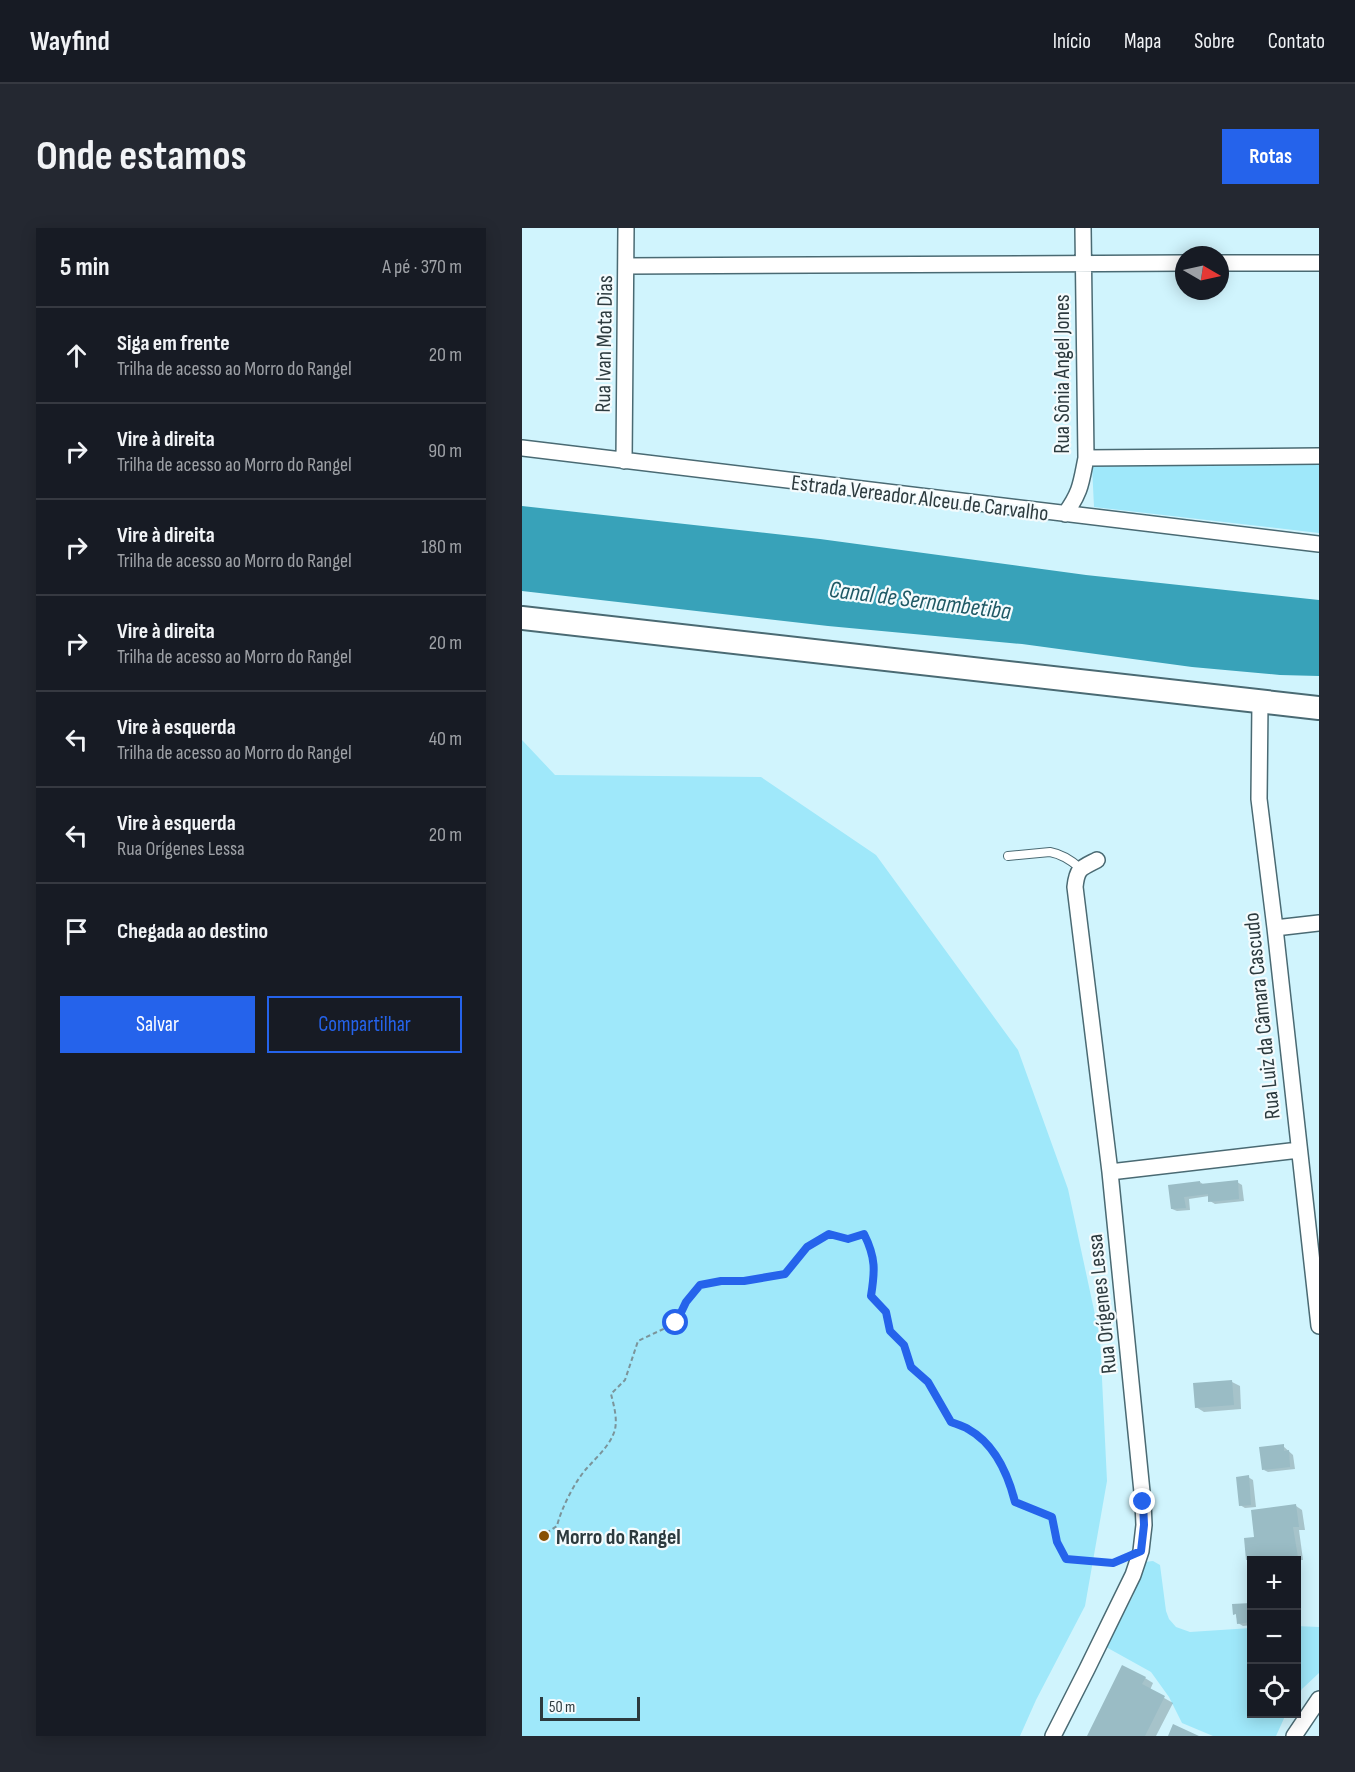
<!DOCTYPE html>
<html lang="pt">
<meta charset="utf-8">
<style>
:root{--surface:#171b24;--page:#242831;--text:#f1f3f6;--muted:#9ea1a6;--line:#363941;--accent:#2563eb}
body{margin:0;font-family:"Sofia Sans Condensed",sans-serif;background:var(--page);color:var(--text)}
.controls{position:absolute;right:18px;bottom:18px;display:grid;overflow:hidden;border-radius:0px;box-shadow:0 3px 15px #0003}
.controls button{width:54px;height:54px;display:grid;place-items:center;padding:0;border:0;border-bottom:2px solid var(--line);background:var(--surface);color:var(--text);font:30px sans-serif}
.compass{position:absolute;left:653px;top:18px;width:54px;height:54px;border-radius:50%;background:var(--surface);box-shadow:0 3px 15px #0003;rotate:99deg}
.scale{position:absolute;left:18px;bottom:15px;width:100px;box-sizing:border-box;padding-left:6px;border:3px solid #2c3a3e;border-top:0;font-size:16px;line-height:21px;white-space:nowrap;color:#2c3a3e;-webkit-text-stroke:4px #f4fbfd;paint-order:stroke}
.stop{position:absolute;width:18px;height:18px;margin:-14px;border:4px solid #2563eb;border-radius:50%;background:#fff}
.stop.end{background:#2563eb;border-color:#fff;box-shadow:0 2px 6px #0008}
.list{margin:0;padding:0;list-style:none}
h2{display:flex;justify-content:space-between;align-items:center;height:78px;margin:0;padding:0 24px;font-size:26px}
h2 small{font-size:20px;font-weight:400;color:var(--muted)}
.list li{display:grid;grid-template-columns:39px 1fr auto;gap:18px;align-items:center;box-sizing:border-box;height:96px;padding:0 24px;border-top:2px solid var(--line)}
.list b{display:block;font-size:22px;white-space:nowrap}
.list p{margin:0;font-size:20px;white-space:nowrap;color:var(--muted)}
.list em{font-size:20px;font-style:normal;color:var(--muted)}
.actions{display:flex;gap:12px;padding:18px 24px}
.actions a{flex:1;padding:14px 0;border:2px solid var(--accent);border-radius:0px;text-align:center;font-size:21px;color:var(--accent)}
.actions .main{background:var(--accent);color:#fff}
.icon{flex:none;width:33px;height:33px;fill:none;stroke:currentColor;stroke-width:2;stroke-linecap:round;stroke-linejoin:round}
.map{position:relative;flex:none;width:797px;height:1508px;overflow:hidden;border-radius:0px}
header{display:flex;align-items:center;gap:36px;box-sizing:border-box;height:84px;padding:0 30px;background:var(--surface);border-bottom:2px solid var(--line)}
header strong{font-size:28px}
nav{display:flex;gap:33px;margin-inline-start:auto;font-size:21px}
.intro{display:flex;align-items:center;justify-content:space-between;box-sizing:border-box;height:144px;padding:0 36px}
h1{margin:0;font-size:42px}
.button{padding:15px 27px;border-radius:0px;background:var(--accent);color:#fff;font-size:21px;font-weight:700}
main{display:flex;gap:36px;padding:0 36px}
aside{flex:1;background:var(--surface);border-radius:0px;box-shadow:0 3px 15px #0003}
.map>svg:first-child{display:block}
</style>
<header>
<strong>Wayfind</strong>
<nav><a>Início</a><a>Mapa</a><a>Sobre</a><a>Contato</a></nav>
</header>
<div class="intro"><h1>Onde estamos</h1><a class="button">Rotas</a></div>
<main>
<aside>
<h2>5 min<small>A pé · 370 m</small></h2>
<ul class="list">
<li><svg class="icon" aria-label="ahead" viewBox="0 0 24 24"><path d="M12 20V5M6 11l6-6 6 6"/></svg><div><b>Siga em frente</b><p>Trilha de acesso ao Morro do Rangel</p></div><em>20 m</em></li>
<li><svg class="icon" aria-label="right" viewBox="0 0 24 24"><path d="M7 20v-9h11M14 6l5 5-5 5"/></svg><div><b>Vire à direita</b><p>Trilha de acesso ao Morro do Rangel</p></div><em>90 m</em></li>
<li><svg class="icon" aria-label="right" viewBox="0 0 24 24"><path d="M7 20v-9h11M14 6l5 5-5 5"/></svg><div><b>Vire à direita</b><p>Trilha de acesso ao Morro do Rangel</p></div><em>180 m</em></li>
<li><svg class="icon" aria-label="right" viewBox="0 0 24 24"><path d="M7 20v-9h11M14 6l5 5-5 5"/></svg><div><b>Vire à direita</b><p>Trilha de acesso ao Morro do Rangel</p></div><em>20 m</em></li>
<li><svg class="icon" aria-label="left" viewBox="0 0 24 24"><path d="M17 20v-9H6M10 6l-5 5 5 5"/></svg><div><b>Vire à esquerda</b><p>Trilha de acesso ao Morro do Rangel</p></div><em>40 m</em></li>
<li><svg class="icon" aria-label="left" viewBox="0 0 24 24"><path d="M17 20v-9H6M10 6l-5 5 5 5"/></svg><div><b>Vire à esquerda</b><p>Rua Orígenes Lessa</p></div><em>20 m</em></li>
<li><svg class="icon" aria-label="arrive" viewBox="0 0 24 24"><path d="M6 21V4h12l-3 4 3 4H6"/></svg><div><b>Chegada ao destino</b></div></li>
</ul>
<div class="actions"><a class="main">Salvar</a><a>Compartilhar</a></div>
</aside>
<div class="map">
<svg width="797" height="1508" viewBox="0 0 797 1508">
<rect width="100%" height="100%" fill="#d0f4fd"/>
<!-- green -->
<path fill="#9fe8fa" d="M797,237V305L572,279L570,238Z
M0,512L33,547L239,549L354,627L496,822L546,961L578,1110L585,1253L563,1378L514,1472L498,1508H0Z
M631,1333L638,1337L644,1383L647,1391L654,1399L668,1404L729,1400L730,1486H764L754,1508H691L660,1495L647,1469L629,1444L584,1419L611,1368L622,1334Z
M774,1398L797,1399V1445L780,1461L775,1470Z"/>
<!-- water -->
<path fill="#38a2b9" d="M0,278L298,311L564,347L797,372V448L758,447L670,439L500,416L306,398L0,363Z"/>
<!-- shadow -->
<path fill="#0003" d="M678,954L682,957L715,954L720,957L722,973L693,976L688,973L687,968L667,971L668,982L655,983L650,981L648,958Z
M710,1154L718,1158L719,1181L682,1184L674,1179Z
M761,1218L771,1227L773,1241L746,1244L742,1242Z
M726,1249L731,1252L734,1279L723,1280L718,1277Z
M774,1278L780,1282L783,1302H777L781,1332H730V1339L726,1337L723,1312L734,1311Z
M730,1376V1397L721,1398L716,1395L712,1378Z
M623,1450L631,1455L628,1462L651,1475L634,1508H566Z"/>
<!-- building -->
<path fill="#9abcc5" d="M716,952L717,971L686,974V966L662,969L664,980L649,981L646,957L678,953V956Z
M710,1152L712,1177L673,1180L671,1155Z
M762,1216V1223L767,1222L768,1239L740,1242L737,1219Z
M727,1247L729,1277L717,1278L714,1249Z
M774,1276L777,1299H771L776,1329L748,1332H724L722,1310L732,1309L729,1282Z
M729,1375V1394L715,1396L714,1386L711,1387L710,1376Z
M600,1437L624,1449L620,1456L643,1468L623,1508H565Z
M651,1496L677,1508H646Z"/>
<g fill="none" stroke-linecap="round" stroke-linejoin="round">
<defs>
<path id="lane" d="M486,628L528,624C539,626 550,633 558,640"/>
<path id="street" d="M698,35H797
M104,38L662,35
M0,220L797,316
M564,230L797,228
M102,233L104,0
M543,286C559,264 559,255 564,230L561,0
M738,474L737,571L753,700L797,1098
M753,700L797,695
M588,944L777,922
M531,1508L565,1441L611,1347L619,1323L622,1297L621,1274L588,944L553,659C555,640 559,640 575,632
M772,1508L797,1471"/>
<path id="secondary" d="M0,390L797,480"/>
</defs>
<!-- lane casing -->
<use href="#lane" stroke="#4a6a73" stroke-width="10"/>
<!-- street casing -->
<use href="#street" stroke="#4a6a73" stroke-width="18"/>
<!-- secondary casing -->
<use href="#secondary" stroke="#4a6a73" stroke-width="26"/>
<!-- path -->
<path stroke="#7b949a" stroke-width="2" stroke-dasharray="4.5 3" stroke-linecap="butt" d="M18,1309L35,1298C39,1281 53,1253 65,1240C74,1230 86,1219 91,1207C97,1195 92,1178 89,1166L103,1152L116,1113L154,1095L163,1074L178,1057L199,1053H222L263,1046L285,1019L307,1006L326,1011L342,1007C354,1030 353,1043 349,1068L364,1084L368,1103L382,1117L389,1139L406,1153L429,1194C434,1196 441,1198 446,1201C473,1216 486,1246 493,1274L530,1289L535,1314L545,1331L591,1335L602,1330"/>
<!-- lane -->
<use href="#lane" stroke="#fff" stroke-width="8"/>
<!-- street -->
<use href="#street" stroke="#fff" stroke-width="15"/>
<!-- secondary -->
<use href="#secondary" stroke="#fff" stroke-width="22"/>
</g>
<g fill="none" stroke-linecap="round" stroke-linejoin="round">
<!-- route -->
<path stroke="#2563eb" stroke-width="8" d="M154,1095L164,1074L178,1057L199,1053H222L263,1046L285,1019L307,1006L326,1011L342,1006C354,1030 353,1043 349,1068L364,1084L368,1103L382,1117L389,1139L406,1154L429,1194C434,1196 441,1198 446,1201C473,1216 486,1246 493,1274L530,1289L535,1314L544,1331L591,1335L619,1323L622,1297L621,1274"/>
</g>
<!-- markers -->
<circle fill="#885003" stroke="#f4fbfd" stroke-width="2" cx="22" cy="1308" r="6"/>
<g text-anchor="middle" stroke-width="4.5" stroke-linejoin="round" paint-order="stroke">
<!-- street labels -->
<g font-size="22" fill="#2c3a3e" stroke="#f4fbfd">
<text transform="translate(81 116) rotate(-89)" y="8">Rua Ivan Mota Dias</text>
<text transform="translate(539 146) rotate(-90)" y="8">Rua Sônia Angel Jones</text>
<text transform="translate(398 269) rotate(7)" y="8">Estrada Vereador Alceu de Carvalho</text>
<text transform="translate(739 788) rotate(-96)" y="8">Rua Luiz da Câmara Cascudo</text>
<text transform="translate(579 1076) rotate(-96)" y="8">Rua Orígenes Lessa</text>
</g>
<!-- poi labels -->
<g font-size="22" font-weight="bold" fill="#2c3a3e" stroke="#f4fbfd" text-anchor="start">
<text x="34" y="1316">Morro do Rangel</text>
</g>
<!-- water labels -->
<g font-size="24" font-style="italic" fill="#1f5965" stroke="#f4fbfd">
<text transform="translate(398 372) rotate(7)" y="8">Canal de Sernambetiba</text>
</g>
</g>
</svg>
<div class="controls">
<button>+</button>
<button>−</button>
<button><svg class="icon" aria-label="locate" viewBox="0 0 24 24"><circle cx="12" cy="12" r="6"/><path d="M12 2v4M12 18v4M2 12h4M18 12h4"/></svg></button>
</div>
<svg class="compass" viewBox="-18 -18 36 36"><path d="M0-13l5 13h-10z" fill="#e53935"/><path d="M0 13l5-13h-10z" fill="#9ea1a6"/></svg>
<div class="scale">50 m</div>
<div class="stop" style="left:154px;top:1095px"></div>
<div class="stop end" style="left:621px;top:1274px"></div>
</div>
</main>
